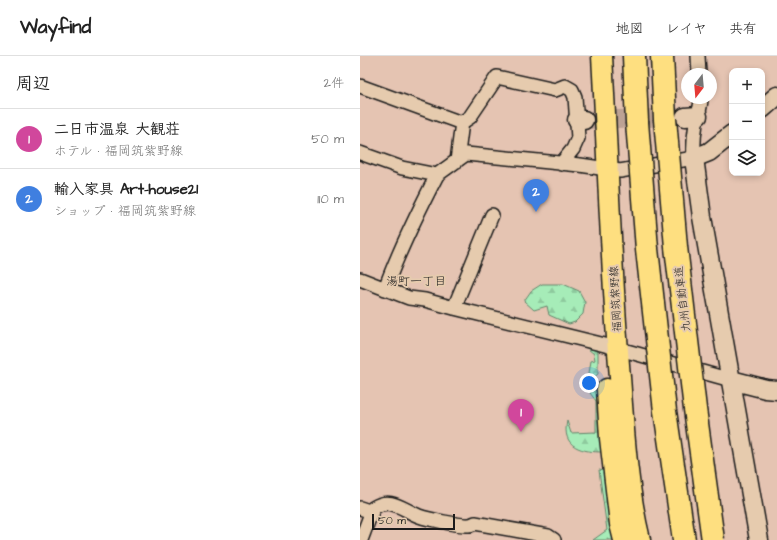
<!DOCTYPE html>
<html lang="ja">
<meta charset="utf-8">
<style>
:root{--surface:#fff;--page:#f6f6f6;--text:#222;--muted:#767676;--line:#e0e0e0;--accent:#1a73e8}
body{margin:0;font-family:"Architects Daughter","Klee One",sans-serif;background:var(--page);color:var(--text)}
.controls{position:absolute;right:12px;top:12px;display:grid;overflow:hidden;border-radius:8px;box-shadow:0 2px 6px #0003}
.controls button{width:36px;height:36px;display:grid;place-items:center;padding:0;border:0;border-bottom:1px solid var(--line);background:var(--surface);color:var(--text);font:20px sans-serif}
.compass{position:absolute;left:321px;top:12px;width:36px;height:36px;border-radius:50%;background:var(--surface);box-shadow:0 2px 6px #0003;rotate:196deg}
.scale{position:absolute;left:12px;bottom:10px;width:83px;box-sizing:border-box;padding-left:4px;border:2px solid #1c1c1c;border-top:0;font-size:11px;line-height:14px;white-space:nowrap;color:#1c1c1c;-webkit-text-stroke:3px #e6cbae;paint-order:stroke}
.you{position:absolute;left:229px;top:327px;width:14px;height:14px;margin:-10px;border:3px solid #fff;border-radius:50%;background:#1a73e8;box-shadow:0 0 0 6px #1a73e833}
.badge{display:grid;place-items:center;width:26px;height:26px;border-radius:50%;background:var(--accent);color:#fff;font-size:13px;font-weight:700}
.pin{position:absolute;translate:-50% -33px;filter:drop-shadow(0 1px 2px #0008)}
.pin::after{content:'';position:absolute;top:21px;width:14px;height:12px;background:inherit;clip-path:polygon(0 0,100% 0,50% 100%)}
.list{margin:0;padding:0;list-style:none}
h2{display:flex;justify-content:space-between;align-items:center;height:52px;margin:0;padding:0 16px;font-size:17px}
h2 small{font-size:13px;font-weight:400;color:var(--muted)}
.list li{display:grid;grid-template-columns:26px 1fr auto;gap:12px;align-items:center;box-sizing:border-box;height:60px;padding:0 16px;border-top:1px solid var(--line)}
.list b{display:block;font-size:15px;white-space:nowrap}
.list p{margin:0;font-size:13px;white-space:nowrap;color:var(--muted)}
.list em{font-size:13px;font-style:normal;color:var(--muted)}
.icon{flex:none;width:22px;height:22px;fill:none;stroke:currentColor;stroke-width:2;stroke-linecap:round;stroke-linejoin:round}
.map{position:relative;flex:none;width:417px;height:484px;overflow:hidden}
header{display:flex;align-items:center;gap:24px;box-sizing:border-box;height:56px;padding:0 20px;background:var(--surface);border-bottom:1px solid var(--line)}
header strong{font-size:19px}
nav{display:flex;gap:22px;margin-inline-start:auto;font-size:14px}
main{display:flex}
aside{flex:1;background:var(--surface)}
.map>svg:first-child{display:block}
</style>
<header>
<strong>Wayfind</strong>
<nav><a>地図</a><a>レイヤ</a><a>共有</a></nav>
</header>
<main>
<aside>
<h2>周辺<small>2件</small></h2>
<ul class="list">
<li><span class="badge" style="background:#d1479c">1</span><div><b>二日市温泉 大観荘</b><p>ホテル · 福岡筑紫野線</p></div><em>50 m</em></li>
<li><span class="badge" style="background:#3f7fe0">2</span><div><b>輸入家具 Art-house21</b><p>ショップ · 福岡筑紫野線</p></div><em>110 m</em></li>
</ul>
</aside>
<div class="map">
<svg width="417" height="484" viewBox="0 0 417 484">
<defs>
<pattern id="forest-firs" width="22" height="20" patternUnits="userSpaceOnUse"><rect width="22" height="20" fill="#a6ecb8"/><path d="M5 1l3.5 6h-7zM16 11l3.5 6h-7z" fill="#8eca9e"/></pattern>
</defs>
<rect width="100%" height="100%" fill="#e5c4b2"/>
<filter id="ink" filterUnits="userSpaceOnUse"><feTurbulence type="fractalNoise" baseFrequency=".025" numOctaves="2"/><feDisplacementMap in="SourceGraphic" scale="8" xChannelSelector="R" yChannelSelector="G"/><feConvolveMatrix kernelMatrix="1 2 1 2 8 2 1 2 1" color-interpolation-filters="sRGB"/></filter>
<g filter="url(#ink)">
<!-- forest -->
<path fill="url(#forest-firs)" stroke="#61846a" d="M182,228H203L219,235L225,246L223,258L215,266L209,268L189,259L187,250L174,254L164,245L171,235Z
M222,288L238,292V318L234,321L229,317L231,305L235,304L234,298Z
M234,334L239,336L243,396C223,396 201,392 207,365L211,377L236,376V345L230,337Z
M239,414L245,415L253,484H233L247,474Z"/>
<g fill="none" stroke-linecap="round" stroke-linejoin="round">
<!-- secondary-tunnel -->
<path stroke="#bda294" stroke-width="18" stroke-dasharray="18 9" stroke-linecap="butt" d="M224,64L319,61"/>
<defs>
<path id="street" d="M338,0L339,18
M0,30L99,66L104,65L110,61L137,21L195,34L205,30L212,34L215,41L218,82L213,93L201,108
M0,97L42,112L77,119L106,98L220,109L260,115L334,102C333,90 334,79 336,67C338,58 341,51 341,42
M97,105L102,66
M0,223L49,242L65,244L94,252L245,289L371,324
M25,233C39,194 58,156 77,119
M94,252L132,159
M0,452L12,456
M1,484L13,452C31,440 43,454 59,460C67,463 101,470 109,469C111,469 113,468 115,467L188,480L194,484"/>
<path id="secondary" d="M402,53L417,40
M325,61L338,60
M217,64H224
M372,78L349,96L334,102L342,161L399,484
M371,324L406,333L417,334"/>
<path id="primary" d="M242,0C248,107 251,215 260,321C264,375 267,431 280,484
M247,333L250,382L260,468L264,484"/>
<path id="highway" d="M274,0L277,66
M302,0L305,63"/>
</defs>
<!-- street casing -->
<use href="#street" stroke="#1c1c1c" stroke-width="16"/>
<!-- secondary casing -->
<use href="#secondary" stroke="#1c1c1c" stroke-width="21"/>
<!-- primary casing -->
<use href="#primary" stroke="#1c1c1c" stroke-width="23"/>
<!-- highway casing -->
<use href="#highway" stroke="#1c1c1c" stroke-width="25"/>
<!-- street -->
<use href="#street" stroke="#e6cbae" stroke-width="13"/>
<!-- secondary -->
<use href="#secondary" stroke="#e6cbae" stroke-width="18"/>
<!-- primary -->
<use href="#primary" stroke="#fedf80" stroke-width="20"/>
<!-- highway -->
<use href="#highway" stroke="#fedf80" stroke-width="22"/>
<defs>
<path id="highway-bridge" d="M305,63L316,191L335,353L353,484
M277,66L287,193L305,355L324,484"/>
</defs>
<!-- highway-bridge casing -->
<use href="#highway-bridge" stroke="#1c1c1c" stroke-width="25" stroke-linecap="butt"/>
<!-- highway-bridge -->
<use href="#highway-bridge" stroke="#fedf80" stroke-width="22"/>
</g>
</g>
<g text-anchor="middle" stroke-width="4" stroke-linejoin="round" paint-order="stroke">
<!-- street labels -->
<g font-size="11" fill="#1c1c1c" stroke="#e6cbae">
<text transform="translate(255 243) rotate(-93)" y="4">福岡筑紫野線</text>
<text transform="translate(322 243) rotate(-97)" y="4">九州自動車道</text>
</g>
<!-- neighbourhood labels -->
<g font-size="12" fill="#1c1c1c" stroke="#e6cbae">
<text x="56" y="229">湯町一丁目</text>
</g>
</g>
</svg>
<div class="controls">
<button>+</button>
<button>−</button>
<button><svg class="icon" aria-label="layers" viewBox="0 0 24 24"><path d="M12 4l9 5-9 5-9-5zM3 14l9 5 9-5"/></svg></button>
</div>
<svg class="compass" viewBox="-18 -18 36 36"><path d="M0-13l5 13h-10z" fill="#e53935"/><path d="M0 13l5-13h-10z" fill="#767676"/></svg>
<div class="scale">50 m</div>
<div class="you"></div>
<div class="pin badge" style="left:161px;top:376px;background:#d1479c">1</div>
<div class="pin badge" style="left:176px;top:156px;background:#3f7fe0">2</div>
</div>
</main>
